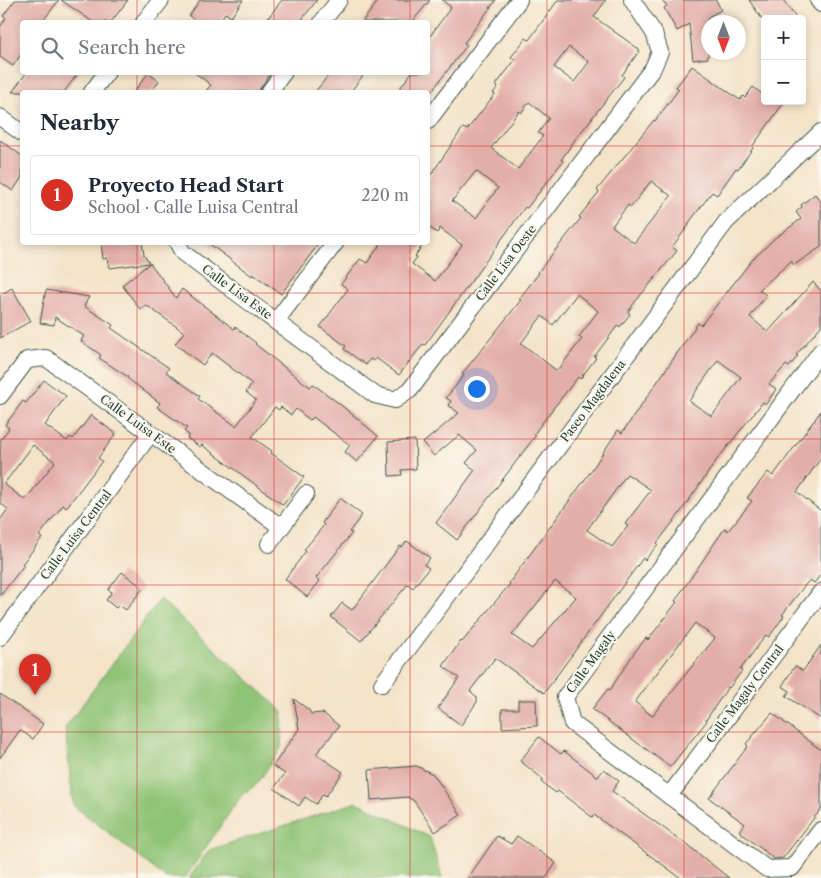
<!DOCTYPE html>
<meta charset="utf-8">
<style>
:root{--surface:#fff;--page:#f6f6f7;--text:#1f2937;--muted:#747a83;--line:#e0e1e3;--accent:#d93025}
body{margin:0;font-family:"Libre Caslon Text",serif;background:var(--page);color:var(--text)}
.controls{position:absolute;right:15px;top:15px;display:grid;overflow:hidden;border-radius:5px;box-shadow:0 2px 8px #0003}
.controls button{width:45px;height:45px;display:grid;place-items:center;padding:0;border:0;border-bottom:1px solid var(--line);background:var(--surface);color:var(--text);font:25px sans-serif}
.compass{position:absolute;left:701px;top:15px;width:45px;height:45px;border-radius:50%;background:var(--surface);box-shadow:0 2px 8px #0003;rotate:180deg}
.you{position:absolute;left:476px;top:388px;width:18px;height:18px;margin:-12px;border:4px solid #fff;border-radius:50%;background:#1a73e8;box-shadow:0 0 0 8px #1a73e833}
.badge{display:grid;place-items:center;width:32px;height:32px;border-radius:50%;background:var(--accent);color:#fff;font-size:16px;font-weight:700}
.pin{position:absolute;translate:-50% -41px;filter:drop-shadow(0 1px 2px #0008)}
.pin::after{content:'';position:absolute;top:26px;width:18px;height:15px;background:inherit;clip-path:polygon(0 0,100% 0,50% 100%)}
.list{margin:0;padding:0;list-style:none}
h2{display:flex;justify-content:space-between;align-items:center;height:65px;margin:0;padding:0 20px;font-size:21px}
h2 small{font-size:16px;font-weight:400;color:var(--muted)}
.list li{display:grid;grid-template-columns:32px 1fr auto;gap:15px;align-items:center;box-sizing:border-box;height:80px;margin:0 10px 10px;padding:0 10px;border:1px solid var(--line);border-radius:5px}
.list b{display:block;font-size:19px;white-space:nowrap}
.list p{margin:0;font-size:16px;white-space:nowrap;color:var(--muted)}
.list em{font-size:16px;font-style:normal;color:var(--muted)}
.icon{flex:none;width:28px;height:28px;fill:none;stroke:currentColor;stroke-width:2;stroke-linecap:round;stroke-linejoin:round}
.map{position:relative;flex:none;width:821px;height:878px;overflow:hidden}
.search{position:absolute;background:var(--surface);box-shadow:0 2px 8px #0003;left:20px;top:20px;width:410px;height:55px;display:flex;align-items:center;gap:12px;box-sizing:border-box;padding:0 18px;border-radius:5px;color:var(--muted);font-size:19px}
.panel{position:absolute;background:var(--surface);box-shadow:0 2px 8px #0003;left:20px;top:90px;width:410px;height:155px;border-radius:5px}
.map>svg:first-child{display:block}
</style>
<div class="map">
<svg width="821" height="878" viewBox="0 0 821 878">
<rect width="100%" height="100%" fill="#fbf7ec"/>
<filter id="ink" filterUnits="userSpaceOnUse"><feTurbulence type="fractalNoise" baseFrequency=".02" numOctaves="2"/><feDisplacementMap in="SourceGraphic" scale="10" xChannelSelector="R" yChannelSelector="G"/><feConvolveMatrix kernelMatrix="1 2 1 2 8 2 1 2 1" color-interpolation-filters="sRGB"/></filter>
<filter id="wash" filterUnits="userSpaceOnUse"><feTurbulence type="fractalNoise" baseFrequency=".0096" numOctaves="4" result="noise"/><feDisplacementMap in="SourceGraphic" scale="20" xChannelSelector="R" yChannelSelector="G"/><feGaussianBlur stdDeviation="1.12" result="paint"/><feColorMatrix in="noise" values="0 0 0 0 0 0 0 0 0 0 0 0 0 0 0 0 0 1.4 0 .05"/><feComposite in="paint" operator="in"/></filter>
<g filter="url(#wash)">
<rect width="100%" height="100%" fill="#f4e3c9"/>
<!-- green -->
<path fill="#8fc375" stroke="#578054" d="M160,599L283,712L281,748L258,783L241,796L185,878H166L73,805L65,728Z
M357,802L430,837L442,878H189L209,850Z"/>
<g id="blocks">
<!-- building -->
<path fill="#e3aea9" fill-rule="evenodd" d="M15,0H59L42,22H22V53L13,66L0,57V27L6,18L3,16Z
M61,0H128L111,22H93Z
M200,0H243L231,17L225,13L219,22H197L189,16Z
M282,0H317L300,22H265Z
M379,0H430L412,22H362Z
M442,0H496L464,43L467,45L431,92H397L412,72H428V39L451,7Z
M558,0H606L594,17L640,50L622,75L624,77L574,141L561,160L563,161L527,208L525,207L425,345L423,344L399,375L376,358L374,361L370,359L366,365L344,349L346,346L320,327L348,289L341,284L360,259L367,263L382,242H425L415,256L417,257L412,264L435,281L462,245L440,228L437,233L428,226V179L463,128L467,130L495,94L493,93L498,87L496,85L515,60L511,57L526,38L529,40ZM569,47L589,62L574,82L554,67ZM529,102L549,118L538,133L543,136L518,169L491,148L519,111L521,113ZM476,171L498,188L476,218L452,201Z
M662,0H716L721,10L708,17V58L693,60L689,24L677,31L664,8L667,6Z
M749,0H783L797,19H762Z
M692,66L740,100L743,96L745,98L753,87L765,96V101H785L752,147L753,148L738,169L736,168L717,195L712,192L688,224L689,225L672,247L677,251L635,302L628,312L630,314L620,327L618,325L594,357L596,358L580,379L578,377L551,411L534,434L536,435L457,540L436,523L475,470L466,463L477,450L459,435L434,456L423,443L459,413L448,405L451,401L446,398L464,375L462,374L521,300L519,299L539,273L538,272L581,218L579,217L599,192L597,190L654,120L655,121L679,89L676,87ZM651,181L671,196L634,243L612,226L628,205L631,207ZM577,294L598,311L579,337L582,339L557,371L521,343L542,316L553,325Z
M27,72H79L64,92H12Z
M194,72H271L258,92H205L211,85Z
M331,72H366L350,92H315Z
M148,73L159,81L151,92H134Z
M0,140L22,156V177L13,191L0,182Z
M815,194L821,202V247L794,265L791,261L759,290L766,295L750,317L768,332L813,282L821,291V326L796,355L798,356L789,367L786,365L769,384L776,389L766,404L763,402L716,461L680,513L657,543L658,544L645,560L643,558L544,693L495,658L470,691L477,697V702L461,725L438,708L459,678L443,666L461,641L462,642L510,584L509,583L589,474L618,430L622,433L698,323L701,325L752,260L775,238L801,219L796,212L802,207L801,205ZM718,360L741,377L712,416L689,401ZM627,474L651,490L625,524L628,526L612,547L587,530ZM555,581L576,597L532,649L512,635Z
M101,242H142L144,255L149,263L109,268L107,258L103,259Z
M207,242H320L281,294L253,274L252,276Z
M150,263L176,298L182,289L234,329L235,327L256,343L255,344L303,382L310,387L313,384L341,405L378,436L357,462L345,452L350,445L313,417L310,420L296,409L291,415L281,407L279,410L275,407L252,437L272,451L271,453L304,477L283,505L202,445L200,447L187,438L189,435L184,431L187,428L157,407L160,403L127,378L128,377L99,358L101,355L81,341L84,336L55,317L54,325L40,323L46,290L89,297L84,306L113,325L111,328L169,368L166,372L200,396L198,399L236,426L256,400L246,392L252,384L212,353L203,365L175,344L184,332L146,305L140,309L122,285Z
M12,288L31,321L0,338V295Z
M44,380L66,396L45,425L67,441L70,437L73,439L91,415L116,434L98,458L102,461L66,508L63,505L39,536L42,538L22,564L24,565L0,596V520L8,509L0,503V441L9,428L5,425L23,401L26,403ZM33,445L55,462L25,500L4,484Z
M821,411V458L797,492L821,511V574L814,583L810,580L805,585L782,615L784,616L769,637L766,635L740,670L742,671L729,688L728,687L706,720L707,721L670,767L592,709L608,689L610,690L634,653L646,638L648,640L677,602L675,601L725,528L728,531L752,501L747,498L768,472L773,476ZM695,623L715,638L652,716L635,702Z
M415,440L416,469L401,470L402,475L389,476L388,442Z
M340,498L362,515L349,532L352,533L316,578L320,581L307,597L285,579L306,551L304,550L324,525L322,523Z
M407,541L430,558L424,565L429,568L413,588L408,584L361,641L331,617L342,603L352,610L400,546L402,547Z
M122,572L143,588L126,610L119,605L116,608L106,600L112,592L108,590Z
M821,645V719L786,696L790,691L782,686L795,666L803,671Z
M0,694L43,724L33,739L20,730L0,758Z
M294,699L309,710L311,714L323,713L339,726L316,754L343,772L326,796L323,794L316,804L305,797L299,806L274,788L285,774L273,766L299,729Z
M518,700H536L537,726L502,728V709H518Z
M772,713L821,750V809L783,858L774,859L739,831L745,824L709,798L748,746L746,744Z
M539,737L561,754L564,751L598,777L604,769L619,781L612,791L690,847L729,878H681L594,815L592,817L558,791L556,793L541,782L543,779L520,761Z
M416,766L433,774L461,815L435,832L414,801L408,797L371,800L369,770Z
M497,836L511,844L517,836L556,863L546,878H468Z"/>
</g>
</g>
<g filter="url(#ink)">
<use href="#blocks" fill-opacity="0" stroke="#3f564a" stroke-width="1"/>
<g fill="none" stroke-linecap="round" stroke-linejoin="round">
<defs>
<path id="minor" d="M818,0L821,4
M144,22L161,0
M322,22L339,0
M92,92L107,72
M269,92L284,72
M0,117L22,133
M428,121L519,0
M177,242L183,253L375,395L395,400L410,390L653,68L660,52L654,33L632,0
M276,321L336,242
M821,351L565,697L572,723L767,869L792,868L821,830
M0,396L27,360L46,358L281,527
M269,544L306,494
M0,637L151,433
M382,684L726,222L821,132
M669,796L821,592"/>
</defs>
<!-- minor casing -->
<use href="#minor" stroke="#3f564a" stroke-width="18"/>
<!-- minor -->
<use href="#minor" stroke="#fff" stroke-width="16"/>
</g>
</g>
<!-- grid -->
<path fill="none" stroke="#d62828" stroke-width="1" stroke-opacity="0.55" d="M137,0V22M274,0V22M410,0V22M547,0V878M684,0V878M137,72V92M274,72V92M410,72V92M0,146H22M428,146H821M137,242V878M274,242V878M410,242V878M0,293H821M0,439H821M0,585H821M0,732H821"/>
<g text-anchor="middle" stroke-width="4" stroke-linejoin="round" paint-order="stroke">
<!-- street labels -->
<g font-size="12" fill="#1f3d34" stroke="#fbf7ec">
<text transform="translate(506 263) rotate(-53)" y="4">Calle Lisa Oeste</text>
<text transform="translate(237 292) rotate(36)" y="4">Calle Lisa Este</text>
<text transform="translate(593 401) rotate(-53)" y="4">Paseo Magdalena</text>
<text transform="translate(138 424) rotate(36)" y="4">Calle Luisa Este</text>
<text transform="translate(76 535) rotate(-53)" y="4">Calle Luisa Central</text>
<text transform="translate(591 662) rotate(-54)" y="4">Calle Magaly</text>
<text transform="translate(745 694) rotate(-53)" y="4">Calle Magaly Central</text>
</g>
</g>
</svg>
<div class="controls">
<button>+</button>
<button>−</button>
</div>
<svg class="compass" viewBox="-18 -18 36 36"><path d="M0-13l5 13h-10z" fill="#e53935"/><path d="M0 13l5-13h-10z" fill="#747a83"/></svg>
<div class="you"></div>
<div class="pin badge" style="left:35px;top:695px">1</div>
<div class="search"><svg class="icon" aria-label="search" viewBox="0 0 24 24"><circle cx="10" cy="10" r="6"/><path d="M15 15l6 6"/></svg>Search here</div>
<section class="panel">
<h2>Nearby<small></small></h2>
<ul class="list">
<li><span class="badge">1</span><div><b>Proyecto Head Start</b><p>School · Calle Luisa Central</p></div><em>220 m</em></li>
</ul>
</section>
</div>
